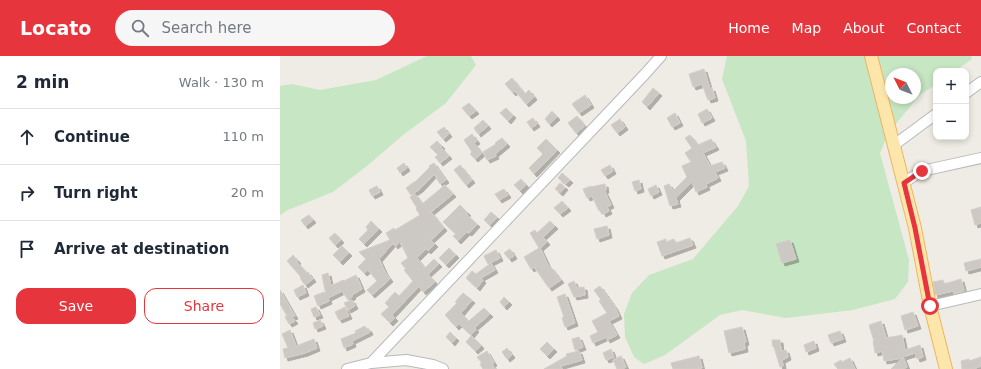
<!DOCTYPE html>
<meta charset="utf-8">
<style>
:root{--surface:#fff;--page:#f6f6f7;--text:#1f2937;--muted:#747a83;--line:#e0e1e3;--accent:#e6353d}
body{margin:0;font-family:"DejaVu Sans",sans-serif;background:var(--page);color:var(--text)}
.controls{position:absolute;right:12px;top:12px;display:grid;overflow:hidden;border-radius:8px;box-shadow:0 2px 6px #0003}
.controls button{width:36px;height:36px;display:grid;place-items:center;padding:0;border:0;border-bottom:1px solid var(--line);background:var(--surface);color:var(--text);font:20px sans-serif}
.compass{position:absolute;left:605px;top:12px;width:36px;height:36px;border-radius:50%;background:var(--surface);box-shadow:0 2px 6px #0003;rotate:312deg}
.stop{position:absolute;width:12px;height:12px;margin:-9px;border:3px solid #e6353d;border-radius:50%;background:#fff}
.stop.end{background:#e6353d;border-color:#fff;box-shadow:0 1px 4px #0008}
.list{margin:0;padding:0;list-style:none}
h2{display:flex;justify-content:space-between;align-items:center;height:52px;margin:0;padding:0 16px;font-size:17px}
h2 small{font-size:13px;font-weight:400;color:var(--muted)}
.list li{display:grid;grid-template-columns:26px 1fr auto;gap:12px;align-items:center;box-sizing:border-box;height:56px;padding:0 16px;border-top:1px solid var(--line)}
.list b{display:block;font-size:15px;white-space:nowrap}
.list em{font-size:13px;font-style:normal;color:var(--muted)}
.actions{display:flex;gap:8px;padding:12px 16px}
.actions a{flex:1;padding:9px 0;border:1px solid var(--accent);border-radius:12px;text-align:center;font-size:14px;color:var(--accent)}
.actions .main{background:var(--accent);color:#fff}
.icon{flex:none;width:22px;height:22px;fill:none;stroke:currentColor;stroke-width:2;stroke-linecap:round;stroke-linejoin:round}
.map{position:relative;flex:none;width:701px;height:313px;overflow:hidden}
header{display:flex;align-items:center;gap:24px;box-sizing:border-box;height:56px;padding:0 20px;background:var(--accent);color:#fff}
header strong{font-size:19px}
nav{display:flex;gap:22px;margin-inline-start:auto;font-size:14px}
.search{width:280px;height:36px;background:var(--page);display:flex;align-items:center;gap:10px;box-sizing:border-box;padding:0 14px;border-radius:22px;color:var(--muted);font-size:15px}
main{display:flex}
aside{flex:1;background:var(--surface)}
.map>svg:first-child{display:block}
</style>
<header>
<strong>Locato</strong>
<div class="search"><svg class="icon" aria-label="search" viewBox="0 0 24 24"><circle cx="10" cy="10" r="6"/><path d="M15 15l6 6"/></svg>Search here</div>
<nav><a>Home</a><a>Map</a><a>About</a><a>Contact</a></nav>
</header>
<main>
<aside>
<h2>2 min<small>Walk · 130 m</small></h2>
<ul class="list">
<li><svg class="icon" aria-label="ahead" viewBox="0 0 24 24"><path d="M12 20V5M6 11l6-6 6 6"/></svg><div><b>Continue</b></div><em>110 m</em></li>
<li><svg class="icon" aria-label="right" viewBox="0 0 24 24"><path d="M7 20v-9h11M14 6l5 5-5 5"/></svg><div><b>Turn right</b></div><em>20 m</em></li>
<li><svg class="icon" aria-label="arrive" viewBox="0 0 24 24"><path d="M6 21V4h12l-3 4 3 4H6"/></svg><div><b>Arrive at destination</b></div></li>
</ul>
<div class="actions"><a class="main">Save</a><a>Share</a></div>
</aside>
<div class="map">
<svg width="701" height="313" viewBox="0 0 701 313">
<defs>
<filter id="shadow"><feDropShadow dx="3" dy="3" stdDeviation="0" flood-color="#0004"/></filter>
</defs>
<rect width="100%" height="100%" fill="#efece5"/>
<!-- green -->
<path fill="#c7e6c3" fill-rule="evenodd" d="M147,0H191L196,9L166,47L123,79L87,110L53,136L8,154L0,159V30L12,28L40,34L96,24Z
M447,0H691L692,3L675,15H656V28L639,40L609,76L600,97L629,204L628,226L615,243L573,254L506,262L462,254L440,259L385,299L364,308L354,301L345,281L344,258L352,237L369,219L413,203L458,150L469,130L466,85L442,23ZM611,18H635V42H611Z"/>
<!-- building -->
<path fill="#ccc9c5" stroke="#d4cdc4" filter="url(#shadow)" d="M424,13L430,33L432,32L435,42L428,44L422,28L413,31L409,18Z
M232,22L245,38L249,34L254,41L246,48L235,35L233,37L225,28Z
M373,32L379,37L367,51L362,46Z
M305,39L311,49L299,57L292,48Z
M189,47L196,55L189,60L182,52Z
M226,52L233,59L228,65L220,57Z
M427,53L432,62L422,67L418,58Z
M272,55L277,61L269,68L265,63Z
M395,57L400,67L392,71L387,62Z
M297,60L305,70L296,77L288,67Z
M253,62L257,68L251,72L247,66Z
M340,63L345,71L337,77L331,69Z
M203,64L208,70L198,78L194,72Z
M164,71L169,78L163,83L157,76Z
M192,78L197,85L194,87L202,97L195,103L190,98L192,96L184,84Z
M410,79L418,89L431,83L436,91L423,97L430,110L442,106L445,112L435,116L438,122L426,128L427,131L416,136L412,126L396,142L398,148L390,150L384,130L389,128L393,135L407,121L402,110L411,106L405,97L412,92L405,82Z
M222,82L227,88L215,98L216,100L207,104L203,96L216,88L215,87Z
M266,83L277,94L254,118L249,112L263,98L257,92Z
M157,85L162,90L161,91L169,100L160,107L155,101L158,99L150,91Z
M124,107L127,112L120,117L117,112Z
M154,107L166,124L160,128L154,118L140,133L131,139L126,132L134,126H135L150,111L149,110Z
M180,109L192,124L186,129L174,114Z
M330,109L333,115L325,120L321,114Z
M282,117L290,124L286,128L278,122Z
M241,123L246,129L240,135L234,129Z
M359,124L361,133L355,135L352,126Z
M280,127L285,131L280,137L275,133Z
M325,128L326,134H324L331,149L327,151L329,155L323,158L321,154L319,155L312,140L307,142L303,133L311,130V131Z
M165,129L173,138L151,156L164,172L151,184L155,188L148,195L146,193L137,202L145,212L154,203L159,208L148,218L155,226L143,236L139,230L112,259L115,262L110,267L101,258L109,251L105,247L115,236L119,240L133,225L124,214L126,213L121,207L128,202L120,186L115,190L113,187L99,203L105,216L110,223L92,239L87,234L97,225L88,214L84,217L78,211L86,203L79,196L110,184L106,177L114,172L115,174L140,159L136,153L137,152L130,141L135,138L142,148Z
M376,129L379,136L371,140L368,133Z
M97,130L100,136L92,140L89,134Z
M224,133L228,139L219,144L215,138Z
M282,145L288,152L280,158L274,152Z
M180,149L188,157L186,158L197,168L189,177L187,176L178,185L173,180L176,178L163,166Z
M701,151V167L695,169L691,154Z
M211,156L217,161L210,169L204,164Z
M29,159L33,164L25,170L21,164Z
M91,165L99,173L84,188L79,183L88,174L86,171Z
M270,165L275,170L263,181L267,186L260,192L269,211L270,210L281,224L269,232L254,211L251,213L244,201L259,192L250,177L255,174L257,177Z
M327,170L329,179L317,183L314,173Z
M55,177L61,184L55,189L49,182Z
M410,182L413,189L382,200L377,186L386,183V186L394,183L396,187Z
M510,184L516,203L502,207L496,188Z
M62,190L69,197L60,206L53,199Z
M169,192L176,199L166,209L159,202Z
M230,193L234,200L229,203L224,197Z
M216,194L220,202L208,208L204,200Z
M13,199L18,205L17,206L27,217L28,216L33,223L25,229L20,222L21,221L7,205Z
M701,203V211L686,215L684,207Z
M211,207L215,214L201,222L203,224L197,232L186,222L192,215L196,218Z
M48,217L51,230L63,224L64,225L76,219L82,233L72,239L73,240L68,244L62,235L48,242L49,245L38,250L34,240L44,236L46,239L42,219Z
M681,223L684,235L674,238L673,235L655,239L653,226L663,224L664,228Z
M294,225L297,232L304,231L305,239L294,241L288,228Z
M23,229L26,237L17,241L14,234Z
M320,230L335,251L339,260L329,265L337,279L327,284L326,281L313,287L310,280L318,276L312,265L327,257L319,245L321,244L314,234Z
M0,234L15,260L12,261L15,265L9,268L5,261L7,260L0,248Z
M183,237L192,244L181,257L189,265L204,252L210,258L194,272L196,273L191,279L179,268L176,271L165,259L177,247L175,246Z
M285,238L295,267L285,271L282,262L284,261L277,241Z
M224,241L229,246L224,251L220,246Z
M72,244L75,250L68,254L64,247Z
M36,251L40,259L34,261L31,253Z
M65,251L69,260L59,264L55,256Z
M633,256L638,270L625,274L621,260Z
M40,264L43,270L35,273L33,267Z
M601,265L606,282L622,279L625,294L640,289L643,301L637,303L635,297L623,301L627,311L622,313H611L622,302L604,305L602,295L595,297L593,285H594L589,269Z
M85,270L86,273L88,272L90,276L72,285L73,288L64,292L61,283L76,277L75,275Z
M462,271L466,286L464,287L465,293L449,297L444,275Z
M10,274L16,290L34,283L37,292L25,297L5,302L3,293L8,292L2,278Z
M560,275L563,283L551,287L548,279Z
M170,276L176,282L172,287L166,281Z
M191,280L198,286L201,290L195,295L186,286Z
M299,281L303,291L295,294L292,283Z
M492,284H500L501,295L506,294L508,301L502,304L503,310L500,311L494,291H493Z
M534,285L536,292L526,296L524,289Z
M267,286L274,293L267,300L260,293Z
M227,292L232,299L227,303L222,296Z
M331,293L334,301L326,304L323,297Z
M207,295L214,307L212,308L215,313H203L200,308L202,307L197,301Z
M299,295L302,304L281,310L282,313H264L287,300L286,298Z
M341,300L346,311L342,313H337L333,304Z
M419,300L422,312L418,313H393L391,307Z
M701,301V310L693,313H682L681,305L689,303V305Z
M570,302L575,313H558L554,308L561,304L562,306Z"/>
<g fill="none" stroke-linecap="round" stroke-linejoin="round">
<defs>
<path id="minor" d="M686,37L701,26
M614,89L656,58
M623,127L642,115L701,102
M650,250L701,238
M91,307L365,18L381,0
M67,313L91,307L126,304L153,309L163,313"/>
<path id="major" d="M591,0L635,172L650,250L666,313"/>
</defs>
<!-- minor casing -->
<use href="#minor" stroke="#b6b9bc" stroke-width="12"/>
<!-- major casing -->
<use href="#major" stroke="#efb55f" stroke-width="14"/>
<!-- minor -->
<use href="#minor" stroke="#fff" stroke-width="10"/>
<!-- major -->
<use href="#major" stroke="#fde6ac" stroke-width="12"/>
</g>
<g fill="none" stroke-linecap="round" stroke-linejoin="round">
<!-- route -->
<path stroke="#e6353d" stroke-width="5" d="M642,115L624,127L635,172L650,250"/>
</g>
</svg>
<div class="controls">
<button>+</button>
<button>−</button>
</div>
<svg class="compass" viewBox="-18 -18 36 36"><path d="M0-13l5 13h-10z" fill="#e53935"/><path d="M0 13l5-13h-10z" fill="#747a83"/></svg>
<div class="stop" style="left:650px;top:250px"></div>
<div class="stop end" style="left:642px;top:115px"></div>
</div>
</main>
